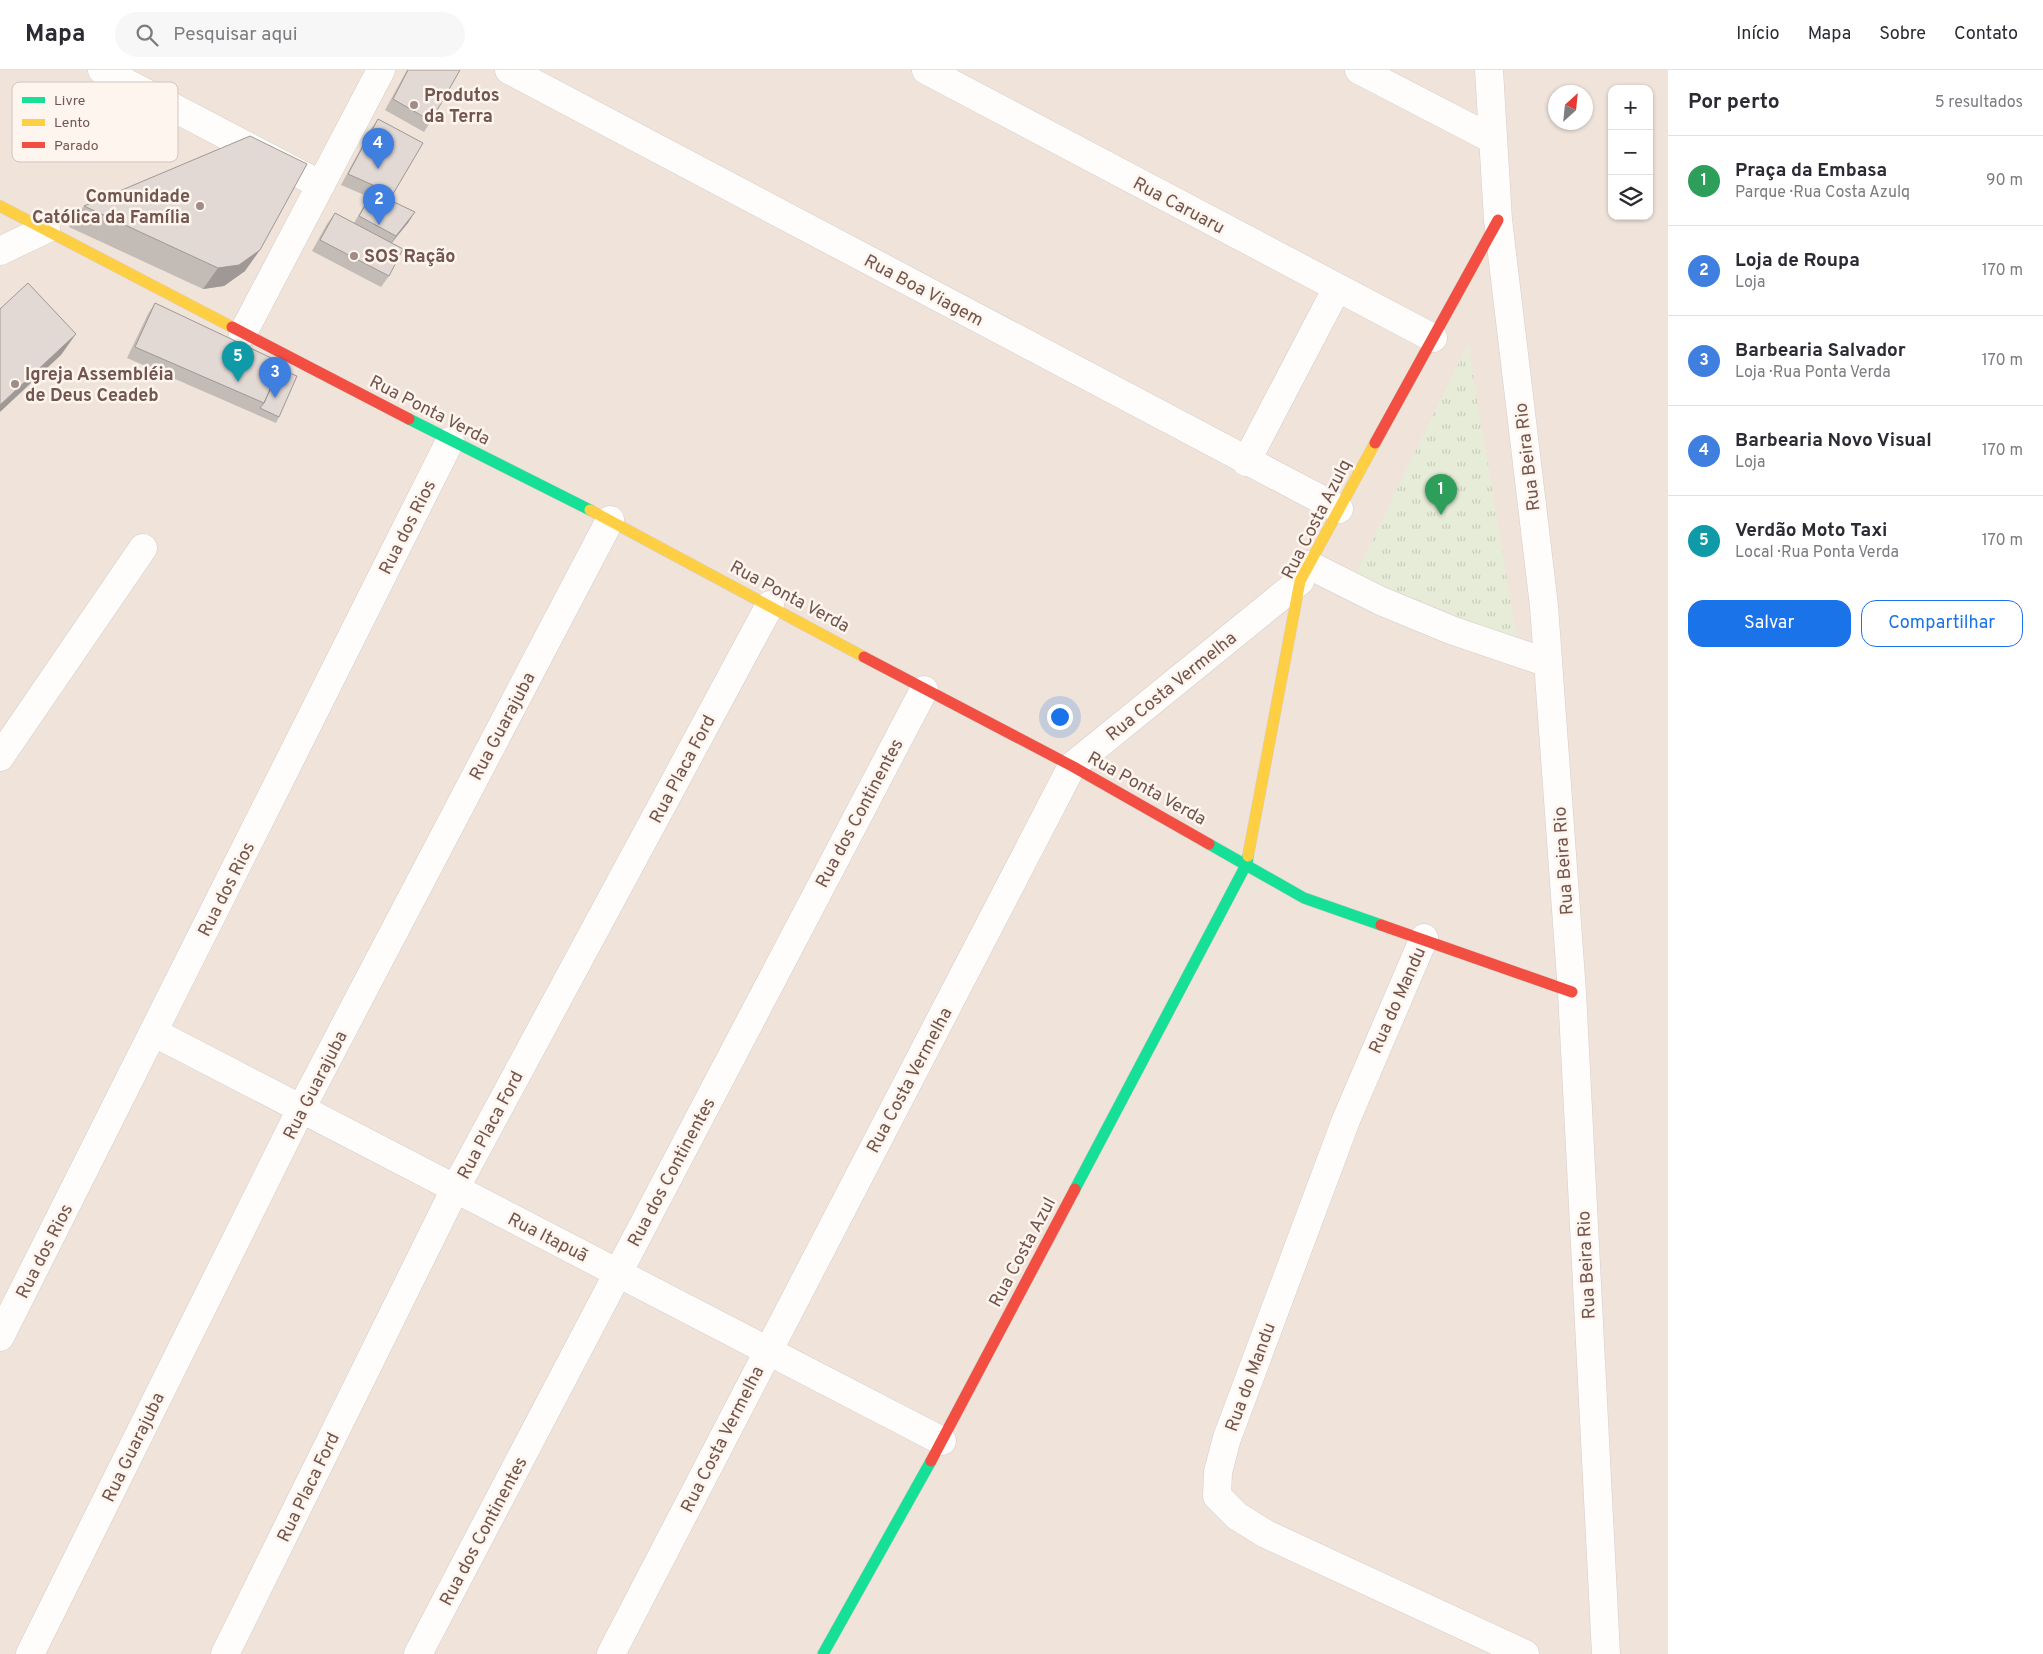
<!DOCTYPE html>
<html lang="pt">
<meta charset="utf-8">
<style>
:root{--surface:#fff;--page:#f7f7f7;--text:#2b2b33;--muted:#7c7c81;--line:#e1e1e2;--accent:#1a73e8}
body{margin:0;font-family:Overpass,sans-serif;background:var(--page);color:var(--text)}
.controls{position:absolute;right:15px;top:15px;display:grid;overflow:hidden;border-radius:10px;box-shadow:0 1px 4px #0004}
.controls button{width:45px;height:45px;display:grid;place-items:center;padding:0;border:0;border-bottom:1px solid var(--line);background:var(--surface);color:var(--text);font:25px sans-serif}
.compass{position:absolute;left:1548px;top:15px;width:45px;height:45px;border-radius:50%;background:var(--surface);box-shadow:0 1px 4px #0004;rotate:27deg}
.you{position:absolute;left:1059px;top:646px;width:18px;height:18px;margin:-12px;border:4px solid #fff;border-radius:50%;background:#1a73e8;box-shadow:0 0 0 8px #1a73e833}
.badge{display:grid;place-items:center;width:32px;height:32px;border-radius:50%;background:var(--accent);color:#fff;font-size:16px;font-weight:700}
.pin{position:absolute;translate:-50% -41px;filter:drop-shadow(0 1px 2px #0008)}
.pin::after{content:'';position:absolute;top:26px;width:18px;height:15px;background:inherit;clip-path:polygon(0 0,100% 0,50% 100%)}
.list{margin:0;padding:0;list-style:none}
h2{display:flex;justify-content:space-between;align-items:center;height:65px;margin:0;padding:0 20px;font-size:21px}
h2 small{font-size:16px;font-weight:400;color:var(--muted)}
.list li{display:grid;grid-template-columns:32px 1fr auto;gap:15px;align-items:center;box-sizing:border-box;height:90px;padding:0 20px;border-top:1px solid var(--line)}
.list b{display:block;font-size:19px;white-space:nowrap}
.list p{margin:0;font-size:16px;white-space:nowrap;color:var(--muted)}
.list em{font-size:16px;font-style:normal;color:var(--muted)}
.actions{display:flex;gap:10px;padding:15px 20px}
.actions a{flex:1;padding:11px 0;border:1px solid var(--accent);border-radius:15px;text-align:center;font-size:18px;color:var(--accent)}
.actions .main{background:var(--accent);color:#fff}
.icon{flex:none;width:28px;height:28px;fill:none;stroke:currentColor;stroke-width:2;stroke-linecap:round;stroke-linejoin:round}
.map{position:relative;flex:none;width:1668px;height:1584px;overflow:hidden}
header{display:flex;align-items:center;gap:30px;box-sizing:border-box;height:70px;padding:0 25px;background:var(--surface);border-bottom:1px solid var(--line)}
header strong{font-size:24px}
nav{display:flex;gap:28px;margin-inline-start:auto;font-size:18px}
.search{width:350px;height:45px;background:var(--page);display:flex;align-items:center;gap:12px;box-sizing:border-box;padding:0 18px;border-radius:28px;color:var(--muted);font-size:19px}
main{display:flex}
aside{flex:1;background:var(--surface)}
.map>svg:first-child{display:block}
</style>
<header>
<strong>Mapa</strong>
<div class="search"><svg class="icon" aria-label="search" viewBox="0 0 24 24"><circle cx="10" cy="10" r="6"/><path d="M15 15l6 6"/></svg>Pesquisar aqui</div>
<nav><a>Início</a><a>Mapa</a><a>Sobre</a><a>Contato</a></nav>
</header>
<main>
<div class="map">
<svg width="1668" height="1584" viewBox="0 0 1668 1584">
<defs>
<pattern id="grass-tufts" width="24" height="20" patternUnits="userSpaceOnUse" patternTransform="scale(1.25)"><rect width="24" height="20" fill="#e6ecd8"/><path d="M3 7l-1-3M5 7V3M7 7l1-3M15 17l-1-3M17 17v-4M19 17l1-3" fill="none" stroke="#c9ccbb"/></pattern>
</defs>
<rect width="100%" height="100%" fill="#f7f1ec"/>
<!-- residential -->
<path fill="#efe3da" fill-rule="evenodd" d="M0,0H1668V1584H0ZM1612,19H1649V146H1612ZM1556,22H1586V52H1556Z"/>
<!-- grass -->
<path fill="url(#grass-tufts)" d="M1468,274L1517,569L1355,505Z"/>
<g fill="none" stroke-linecap="round" stroke-linejoin="round">
<defs>
<path id="street" d="M102,0L321,115
M509,0L1339,439
M926,0L1433,268
M1359,0L1492,69
M1489,0L1498,150L1544,536L1572,922L1606,1584
M0,181L46,159
M243,263L381,0
M1246,392L1337,218
M1309,495L1381,531L1451,560L1548,593
M0,687L143,478
M1424,868L1346,1050L1227,1368L1218,1402L1217,1426L1237,1446L1266,1464L1525,1584
M155,963L942,1371
M0,1267L450,371
M30,1584L301,1039L610,450
M225,1584L455,1119L770,535
M418,1584L924,620
M611,1584L1072,696L1300,511"/>
<path id="fast" d="M409,349L590,440
M1209,774L1304,828L1381,855
M1075,1119L1247,793L1248,786
M823,1584L931,1391"/>
<path id="slow" d="M0,136L232,257
M590,440L864,587
M1248,786L1300,511L1375,373"/>
<path id="jam" d="M232,257L409,349
M1375,373L1498,150
M864,587L1072,696L1209,774
M1381,855L1572,922
M931,1391L1075,1119"/>
</defs>
<!-- street casing -->
<use href="#street" stroke="#d6cdc9" stroke-width="29"/>
<!-- fast casing -->
<use href="#fast" stroke="#d6cdc8" stroke-width="12"/>
<!-- slow casing -->
<use href="#slow" stroke="#d6cdc8" stroke-width="12"/>
<!-- jam casing -->
<use href="#jam" stroke="#d6cdc8" stroke-width="12"/>
<!-- street -->
<use href="#street" stroke="#fefdfc" stroke-width="28"/>
<!-- fast -->
<use href="#fast" stroke="#16e098" stroke-width="11"/>
<!-- slow -->
<use href="#slow" stroke="#ffcf43" stroke-width="11"/>
<!-- jam -->
<use href="#jam" stroke="#f24e42" stroke-width="11"/>
</g>
<!-- wall -->
<path fill="#c3bbb6" d="M407,0H460L431,51L424,62L385,40Z
M378,49L393,124L389,130L415,142L392,173L389,206L381,217L312,181L327,154L335,143L354,153L369,127L341,115L371,59Z
M84,136L245,201L224,216L203,219L69,157Z
M155,233L279,299V347L276,353L127,288L148,244Z"/>
<!-- shaded-wall -->
<path fill="#9f9894" d="M415,142L408,153L388,177L396,166Z
M260,180L245,201L224,216L203,219L218,198Z
M76,264L61,285L0,342V335Z"/>
<!-- building -->
<path fill="#e3d9d4" stroke="#9f9894" d="M408,0H460L431,51L393,29Z
M378,49L423,73L393,124L348,104Z
M250,66L307,94L260,180L239,195L218,198L84,136Z
M373,122L415,142L396,166L359,146Z
M335,143L403,179L389,206L320,170Z
M28,213L76,264L0,335V239Z
M155,233L282,293L264,333L135,277Z
M279,299L297,306L279,347L260,338L264,333Z"/>
<!-- markers -->
<g fill="#a18c85" stroke="#fdf5ee" stroke-width="2">
<circle cx="414" cy="35" r="5"/>
<circle cx="200" cy="136" r="5"/>
<circle cx="354" cy="186" r="5"/>
<circle cx="15" cy="314" r="5"/>
</g>
<g text-anchor="middle" stroke-width="5" stroke-linejoin="round" paint-order="stroke">
<!-- poi labels -->
<g font-size="18" font-weight="bold" fill="#72564e" stroke="#fdf5ee" text-anchor="start">
<text x="424" y="31">Produtos<tspan x="424" dy="21">da Terra</tspan></text>
<text x="190" y="132" text-anchor="end">Comunidade<tspan x="190" dy="21">Católica da Família</tspan></text>
<text x="364" y="192">SOS Ração</text>
<text x="25" y="310">Igreja Assembléia<tspan x="25" dy="21">de Deus Ceadeb</tspan></text>
</g>
<!-- street labels -->
<g font-size="18" fill="#72564e" stroke="#fdf5ee">
<text transform="translate(1179 135) rotate(28)" y="6">Rua Caruaru</text>
<text transform="translate(924 220) rotate(28)" y="6">Rua Boa Viagem</text>
<text transform="translate(430 340) rotate(27)" y="6">Rua Ponta Verda</text>
<text transform="translate(1527 387) rotate(-97)" y="6">Rua Beira Rio</text>
<text transform="translate(1316 449) rotate(-63)" y="6">Rua Costa Azulq</text>
<text transform="translate(407 457) rotate(-63)" y="6">Rua dos Rios</text>
<text transform="translate(790 526) rotate(28)" y="6">Rua Ponta Verda</text>
<text transform="translate(1171 616) rotate(-39)" y="6">Rua Costa Vermelha</text>
<text transform="translate(502 656) rotate(-62)" y="6">Rua Guarajuba</text>
<text transform="translate(682 699) rotate(-62)" y="6">Rua Placa Ford</text>
<text transform="translate(1147 718) rotate(29)" y="6">Rua Ponta Verda</text>
<text transform="translate(859 743) rotate(-62)" y="6">Rua dos Continentes</text>
<text transform="translate(1563 791) rotate(-94)" y="6">Rua Beira Rio</text>
<text transform="translate(226 819) rotate(-63)" y="6">Rua dos Rios</text>
<text transform="translate(1397 930) rotate(-66)" y="6">Rua do Mandu</text>
<text transform="translate(909 1010) rotate(-62)" y="6">Rua Costa Vermelha</text>
<text transform="translate(315 1015) rotate(-63)" y="6">Rua Guarajuba</text>
<text transform="translate(490 1055) rotate(-62)" y="6">Rua Placa Ford</text>
<text transform="translate(671 1102) rotate(-62)" y="6">Rua dos Continentes</text>
<text transform="translate(548 1167) rotate(27)" y="6">Rua Itapuã</text>
<text transform="translate(44 1181) rotate(-63)" y="6">Rua dos Rios</text>
<text transform="translate(1022 1182) rotate(-62)" y="6">Rua Costa Azul</text>
<text transform="translate(1586 1195) rotate(-93)" y="6">Rua Beira Rio</text>
<text transform="translate(1250 1307) rotate(-70)" y="6">Rua do Mandu</text>
<text transform="translate(722 1369) rotate(-63)" y="6">Rua Costa Vermelha</text>
<text transform="translate(133 1377) rotate(-64)" y="6">Rua Guarajuba</text>
<text transform="translate(308 1417) rotate(-64)" y="6">Rua Placa Ford</text>
<text transform="translate(483 1461) rotate(-62)" y="6">Rua dos Continentes</text>
</g>
</g>
<!-- legend -->
<rect x="12" y="12" width="166" height="80" rx="8" fill="#fdf5ee" stroke="#d3c5be" stroke-width="1"/>
<rect x="22" y="27" width="23" height="6" fill="#16e098"/>
<rect x="22" y="49" width="23" height="7" fill="#ffcf43"/>
<rect x="22" y="72" width="23" height="6" fill="#f24e42"/>
<g font-size="14" fill="#72564e">
<text x="54" y="35">Livre</text>
<text x="54" y="57">Lento</text>
<text x="54" y="80">Parado</text>
</g>
</svg>
<div class="controls">
<button>+</button>
<button>−</button>
<button><svg class="icon" aria-label="layers" viewBox="0 0 24 24"><path d="M12 4l9 5-9 5-9-5zM3 14l9 5 9-5"/></svg></button>
</div>
<svg class="compass" viewBox="-18 -18 36 36"><path d="M0-13l5 13h-10z" fill="#e53935"/><path d="M0 13l5-13h-10z" fill="#7c7c81"/></svg>
<div class="you"></div>
<div class="pin badge" style="left:1441px;top:445px;background:#2e9e5b">1</div>
<div class="pin badge" style="left:379px;top:155px;background:#3f7fe0">2</div>
<div class="pin badge" style="left:275px;top:328px;background:#3f7fe0">3</div>
<div class="pin badge" style="left:378px;top:99px;background:#3f7fe0">4</div>
<div class="pin badge" style="left:238px;top:312px;background:#0f9aa8">5</div>
</div>
<aside>
<h2>Por perto<small>5 resultados</small></h2>
<ul class="list">
<li><span class="badge" style="background:#2e9e5b">1</span><div><b>Praça da Embasa</b><p>Parque · Rua Costa Azulq</p></div><em>90 m</em></li>
<li><span class="badge" style="background:#3f7fe0">2</span><div><b>Loja de Roupa</b><p>Loja</p></div><em>170 m</em></li>
<li><span class="badge" style="background:#3f7fe0">3</span><div><b>Barbearia Salvador</b><p>Loja · Rua Ponta Verda</p></div><em>170 m</em></li>
<li><span class="badge" style="background:#3f7fe0">4</span><div><b>Barbearia Novo Visual</b><p>Loja</p></div><em>170 m</em></li>
<li><span class="badge" style="background:#0f9aa8">5</span><div><b>Verdão Moto Taxi</b><p>Local · Rua Ponta Verda</p></div><em>170 m</em></li>
</ul>
<div class="actions"><a class="main">Salvar</a><a>Compartilhar</a></div>
</aside>
</main>
